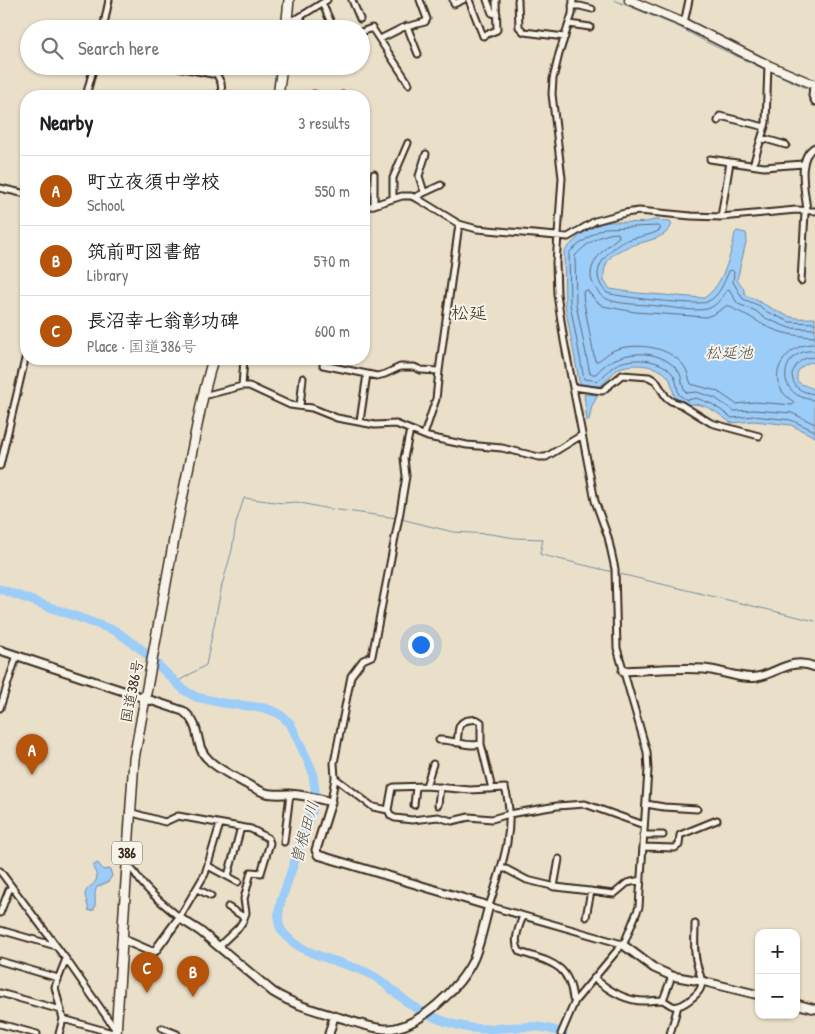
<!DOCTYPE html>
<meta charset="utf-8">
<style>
:root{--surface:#fff;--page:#f6f6f6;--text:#202124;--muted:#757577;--line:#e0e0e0;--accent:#b45309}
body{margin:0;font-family:"Patrick Hand","Klee One",sans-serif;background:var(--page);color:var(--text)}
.controls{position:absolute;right:15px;bottom:15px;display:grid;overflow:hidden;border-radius:10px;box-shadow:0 1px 4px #0004}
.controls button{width:45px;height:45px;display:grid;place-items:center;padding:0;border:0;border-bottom:1px solid var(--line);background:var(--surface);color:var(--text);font:25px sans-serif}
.you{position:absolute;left:420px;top:644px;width:18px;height:18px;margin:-12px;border:4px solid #fff;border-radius:50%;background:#1a73e8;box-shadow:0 0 0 8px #1a73e833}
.badge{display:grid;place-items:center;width:32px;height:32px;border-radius:50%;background:var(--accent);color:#fff;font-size:16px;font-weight:700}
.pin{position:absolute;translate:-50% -41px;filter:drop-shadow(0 1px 2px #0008)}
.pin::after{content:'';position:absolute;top:26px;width:18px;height:15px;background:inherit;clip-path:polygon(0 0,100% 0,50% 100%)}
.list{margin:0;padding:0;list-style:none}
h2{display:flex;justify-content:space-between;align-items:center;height:65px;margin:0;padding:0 20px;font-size:21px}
h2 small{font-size:16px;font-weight:400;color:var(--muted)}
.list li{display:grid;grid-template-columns:32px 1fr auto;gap:15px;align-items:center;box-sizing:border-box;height:70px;padding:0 20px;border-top:1px solid var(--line)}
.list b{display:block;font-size:19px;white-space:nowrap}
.list p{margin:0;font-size:16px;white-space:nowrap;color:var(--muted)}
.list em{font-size:16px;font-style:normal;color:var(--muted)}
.icon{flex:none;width:28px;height:28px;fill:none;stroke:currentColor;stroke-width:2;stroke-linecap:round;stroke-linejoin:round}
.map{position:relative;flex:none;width:815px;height:1034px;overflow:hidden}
.search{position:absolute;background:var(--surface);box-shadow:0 1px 4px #0004;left:20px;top:20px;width:350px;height:55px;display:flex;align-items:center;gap:12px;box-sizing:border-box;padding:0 18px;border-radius:28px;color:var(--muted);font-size:19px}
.panel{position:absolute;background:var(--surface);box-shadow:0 1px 4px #0004;left:20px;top:90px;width:350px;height:275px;border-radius:20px}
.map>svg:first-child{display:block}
</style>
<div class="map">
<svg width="815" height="1034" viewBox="0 0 815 1034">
<rect width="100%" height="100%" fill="#eae0ca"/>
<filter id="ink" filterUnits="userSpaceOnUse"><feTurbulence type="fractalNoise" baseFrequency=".02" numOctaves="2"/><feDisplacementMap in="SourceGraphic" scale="10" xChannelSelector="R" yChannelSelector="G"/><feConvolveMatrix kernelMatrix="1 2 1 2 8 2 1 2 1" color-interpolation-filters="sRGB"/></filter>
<g filter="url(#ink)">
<!-- water -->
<path fill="#9cccf8" stroke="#758ba1" d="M654,220L670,221L672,224C664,251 600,234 604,281L610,289L637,293L704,298C723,286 731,254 735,233L737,231L746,233L747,238L737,280L743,287L745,295C761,301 775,312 791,317C799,319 807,318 815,318V364L811,362C801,366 796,369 797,381C803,386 811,387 815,390V437L791,425L754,421L731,423C717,413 704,401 686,405L675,399C673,393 672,385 670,380C663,365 634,362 620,368C612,372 608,381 600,386L582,385L579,381L565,305L564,252C574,239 593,223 610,222C624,221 640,225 654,220Z
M584,394L598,395L592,406L589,420L587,421Z
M98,863L103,870L110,869L112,876L108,882L97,887C93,894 97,902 94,910L89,911C88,908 88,906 87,903C87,898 85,900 85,895C86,883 105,886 92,866Z"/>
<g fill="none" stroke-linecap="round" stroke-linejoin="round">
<!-- shore -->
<path stroke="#626b75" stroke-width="1" d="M815,323L790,322L765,311L760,306L743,299L733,282L734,272L732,270L729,271C724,282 720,296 707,302C698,306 619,297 607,293C605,290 601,287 600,283C592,267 610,249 623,242C635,236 651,237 661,229L659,226L604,228L593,234L573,249L569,253L570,304L584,379L599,381C605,375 611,366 620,363C636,357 664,359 674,376C677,381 677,389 679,395L687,400L696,398L712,404L732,418L754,416L791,420L815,431
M815,329L789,328L763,317L756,311L738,304L729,289C721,295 720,305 707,309C694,312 671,307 658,306C644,304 616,305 605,298C601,297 599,293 597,290C580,269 603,249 619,237L618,233C602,233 585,244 575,256L576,304L590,374H596C614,350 660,345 679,372C683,378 681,388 687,393L697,392L715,398L734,411L754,410L792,413L815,424
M815,337C790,336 773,332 752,318C744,313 737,312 728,305L714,314L706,317L635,312L603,306L596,301L587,290L583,292L584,303L595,361H598C603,358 608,353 614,350C637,342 672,346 686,369C688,374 689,379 691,384L717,391L736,404L755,402L793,405L794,402C790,399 785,396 782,391C767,369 792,342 815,344
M815,351C781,347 771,397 815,400
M815,358C804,355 795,364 792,374C793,389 802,392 815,394"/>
<!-- stream -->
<path stroke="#758ba1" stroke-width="1" d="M614,0L679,27L706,42L764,69
M772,72L808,89
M401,519L453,532L491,534L515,538L543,539L540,554L542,555L613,572
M616,573L815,621
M175,683L206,665L222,585L232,550L236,523L244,498L283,503L296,502L324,508L397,518"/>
<!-- river -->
<path stroke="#9cccf8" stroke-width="9" d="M0,589L116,631L141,649L184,690L196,697L223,703L265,708L278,713L290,723L312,770L315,789L313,808L281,901C279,911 276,922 282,931C299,956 344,961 370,974C388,983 401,1000 419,1010C432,1017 451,1024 465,1027C497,1034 533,1018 563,1034"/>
<defs>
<path id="minor" d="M352,0L360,19
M453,0L454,4L463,0
M469,0L483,36L497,30L496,0
M487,0L492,13L497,14
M518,0L519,27L524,32L565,37
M322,3L334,29
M572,6H580L592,9
M300,17L306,29
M287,21L298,18L327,0
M684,23L689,0
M569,24L590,27
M407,26L418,54
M103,29L109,0
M361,32L372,28L409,84
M380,39L402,28L425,22L427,19L420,0
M173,66L212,74L216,73L221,83L222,92L225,96
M216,73L230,66
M813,85L812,96L815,102
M314,94L315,96
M86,96L94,66
M342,96L343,95
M718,121L720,116L765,127
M762,138L786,145
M710,159L730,162
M753,165L766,123L768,65
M374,174V205
M0,188L26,194
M424,192L419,176L426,154
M415,197L441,185
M393,199V178L408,143
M364,208L402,196H411L418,199L459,224L477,229L568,237L595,221L625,213L639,211L691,216L721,217L796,210L815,211
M721,217L730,162L764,167L803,164
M801,281L805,213L807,210C805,191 796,157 815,147
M324,359L323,365L377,376L385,374L400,367H414L421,370L439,371L459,224
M242,386L244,359
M573,387L602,391L622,375L649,377L656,381L666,397L671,401L682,405L711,423L759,436
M203,396L242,386H249L290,405L312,408L337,418L375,425L396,424L428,437L467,445L502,448L539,457H546L582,435
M300,406L303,378
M360,421L367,374
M424,435L436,399L439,371
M0,466L26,355
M0,708L17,655
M439,740C454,739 466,748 481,744
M457,743C459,731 456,722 469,720C475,719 477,719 481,722V744L492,789
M335,778L373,807L388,810L392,788L394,787L426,786L470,790L505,788C517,827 501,869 489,906L622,944
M426,786L433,764
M331,802L335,778L334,763L351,676L363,660L372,656L400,512L406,476L404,458L410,430
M646,804L664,807L697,809
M414,805L416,787
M438,805L440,787
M388,810L391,816L395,818L412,820L438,817L452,821L469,817L492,819L509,814L557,806L585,804L644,825
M129,812L165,822L178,816L251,829L268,838L270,843L261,873L251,872L244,899L246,913L243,921L239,927L219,946
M643,835H663
M284,842L290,794
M643,847L675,848L679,845L680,835L717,820
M127,866C134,869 137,877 142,883C153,897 168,907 181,919
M208,866L238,882
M501,869H506L527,880L556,887L614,894L627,883L641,880
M0,871L66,959L113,1026L116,1027
M228,876L241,827
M554,887L559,859
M197,889L211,896
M228,907L244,917
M0,913L9,890L12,887
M523,916C519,927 512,942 520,952C550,962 569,963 573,999L575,1001
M586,917L591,891
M179,918L205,874L220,824
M0,930L56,946
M0,961L58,978
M594,978C607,989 625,1001 643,1001C650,1001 657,1000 663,1000C666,1002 670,1005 673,1006C681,1009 699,994 701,987C703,981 700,974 698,968C693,953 695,939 695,924
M0,993L61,1010
M663,1000L672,976
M63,1019L116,1034
M0,1024L37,1034
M162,1028L177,1034
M59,1034L63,1019L55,987L66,959
M561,1034L575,1001L625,941L639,907L648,770L647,752L617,648L615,569L608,537L595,501L564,341L557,294L556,263L562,178L552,94L553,79L559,54L572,14L573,0
M670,1034L678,1006"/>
<path id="tertiary" d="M0,650L183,711C204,727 192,745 209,760C216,768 256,790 266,793C273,795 281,794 289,794C303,795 317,798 331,802L316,850L318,855L489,906C484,923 481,941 474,958C462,986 418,1030 385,1029C370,1028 355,1022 341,1018C317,1011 294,1005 273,992L200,931L181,919L177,921L155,951L152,952L122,939
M623,671C650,670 677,667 704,669C721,670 740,680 757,677C778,673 791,657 815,667
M622,944L654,968L672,976L706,982L759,995
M796,1004L815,1009
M329,1034L334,1016"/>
<path id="secondary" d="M629,0L684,23L768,65L815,85"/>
<path id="trunk" d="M286,29L289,0
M278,96L282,66
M116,1034L134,759L175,534L203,396L213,359"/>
</defs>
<!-- minor casing -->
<use href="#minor" stroke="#3b2a1e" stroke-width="9"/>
<!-- tertiary casing -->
<use href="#tertiary" stroke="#3b2a1e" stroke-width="11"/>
<!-- secondary casing -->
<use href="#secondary" stroke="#3b2a1e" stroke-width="11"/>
<!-- trunk casing -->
<use href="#trunk" stroke="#3b2a1e" stroke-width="12"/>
<!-- minor -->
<use href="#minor" stroke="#f7f3e8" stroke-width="5"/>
<!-- tertiary -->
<use href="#tertiary" stroke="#f7f3e8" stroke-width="7"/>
<!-- secondary -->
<use href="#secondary" stroke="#f7f3e8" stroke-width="8"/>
<!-- trunk -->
<use href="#trunk" stroke="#f7f3e8" stroke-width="9"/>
</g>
</g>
<g text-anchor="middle" stroke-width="4" stroke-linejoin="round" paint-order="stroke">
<!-- shield labels -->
<rect fill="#f7f3e8" stroke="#73665b" stroke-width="1" x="112" y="841.5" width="30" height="23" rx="4"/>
<g font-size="14" font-weight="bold" fill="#3b2a1e">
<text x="127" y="858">386</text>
</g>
<!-- street labels -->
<g font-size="15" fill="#3b2a1e" stroke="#f7f3e8">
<text transform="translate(132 691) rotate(-79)" y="5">国道386号</text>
</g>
<!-- water labels -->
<g font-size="16" font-style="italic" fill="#535254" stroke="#f7f3e8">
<text x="729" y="358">松延池</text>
<text transform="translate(304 832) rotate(-74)" y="6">曽根田川</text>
</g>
<!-- quarter labels -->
<g font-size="18" fill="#3b2a1e" stroke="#f7f3e8">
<text x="469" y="319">松延</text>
</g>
</g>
</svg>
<div class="controls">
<button>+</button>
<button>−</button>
</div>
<div class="you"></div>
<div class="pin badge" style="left:32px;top:775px">A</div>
<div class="pin badge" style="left:193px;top:997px">B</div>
<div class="pin badge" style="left:147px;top:993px">C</div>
<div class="search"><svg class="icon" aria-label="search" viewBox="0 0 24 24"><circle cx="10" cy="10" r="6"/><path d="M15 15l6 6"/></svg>Search here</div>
<section class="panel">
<h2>Nearby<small>3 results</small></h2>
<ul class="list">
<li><span class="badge">A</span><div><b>町立夜須中学校</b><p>School</p></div><em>550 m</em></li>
<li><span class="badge">B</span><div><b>筑前町図書館</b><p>Library</p></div><em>570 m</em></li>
<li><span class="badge">C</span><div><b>長沼幸七翁彰功碑</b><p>Place · 国道386号</p></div><em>600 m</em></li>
</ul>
</section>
</div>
